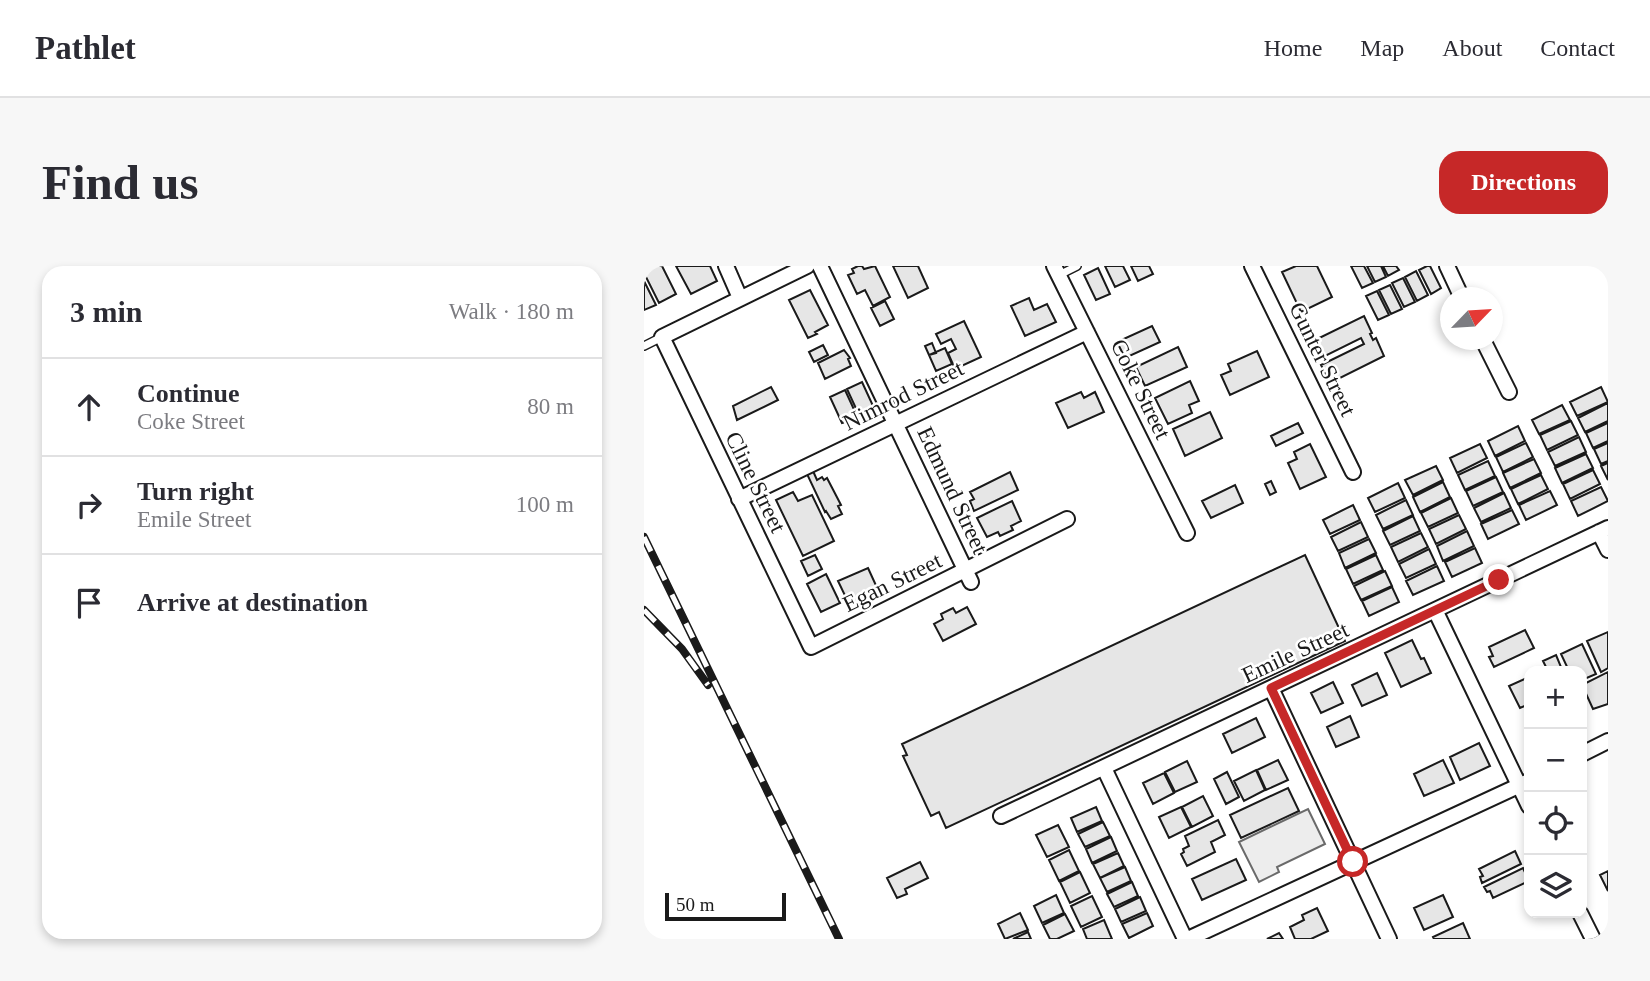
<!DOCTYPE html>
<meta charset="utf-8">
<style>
:root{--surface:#fff;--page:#f7f7f7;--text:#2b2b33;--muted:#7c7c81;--line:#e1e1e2;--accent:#c62828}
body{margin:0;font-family:"Times New Roman",serif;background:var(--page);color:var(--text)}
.controls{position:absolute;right:21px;bottom:21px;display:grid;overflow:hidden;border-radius:14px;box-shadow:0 4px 10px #0003}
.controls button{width:63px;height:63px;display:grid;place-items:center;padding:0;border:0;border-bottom:2px solid var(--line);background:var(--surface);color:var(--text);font:35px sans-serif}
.compass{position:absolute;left:796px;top:21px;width:63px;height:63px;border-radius:50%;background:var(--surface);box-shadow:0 4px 10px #0003;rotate:65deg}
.scale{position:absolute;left:21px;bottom:18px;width:121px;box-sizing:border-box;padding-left:7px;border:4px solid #1a1a1a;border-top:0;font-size:19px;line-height:24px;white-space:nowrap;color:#1a1a1a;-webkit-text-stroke:5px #fff;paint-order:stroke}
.stop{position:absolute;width:21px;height:21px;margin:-16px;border:5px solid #c62828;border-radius:50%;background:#fff}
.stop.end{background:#c62828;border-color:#fff;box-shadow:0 2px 7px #0008}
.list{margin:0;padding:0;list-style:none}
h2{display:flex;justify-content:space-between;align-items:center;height:91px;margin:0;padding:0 28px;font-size:30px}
h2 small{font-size:23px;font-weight:400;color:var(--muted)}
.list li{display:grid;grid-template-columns:46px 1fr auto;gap:21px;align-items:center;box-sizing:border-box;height:98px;padding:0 28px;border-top:2px solid var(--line)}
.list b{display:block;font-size:26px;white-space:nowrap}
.list p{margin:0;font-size:23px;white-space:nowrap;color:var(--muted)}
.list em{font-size:23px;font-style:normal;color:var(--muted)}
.icon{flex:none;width:38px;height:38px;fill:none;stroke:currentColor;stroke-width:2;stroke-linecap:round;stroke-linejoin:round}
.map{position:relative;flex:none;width:964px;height:673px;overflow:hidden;border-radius:21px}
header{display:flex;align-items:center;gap:42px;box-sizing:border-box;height:98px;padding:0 35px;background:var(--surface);border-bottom:2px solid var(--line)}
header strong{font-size:33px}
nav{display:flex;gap:38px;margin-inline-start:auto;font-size:24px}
.intro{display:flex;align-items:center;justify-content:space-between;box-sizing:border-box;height:168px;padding:0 42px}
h1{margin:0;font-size:49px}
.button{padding:18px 32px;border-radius:21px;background:var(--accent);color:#fff;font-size:24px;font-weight:700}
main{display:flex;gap:42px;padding:0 42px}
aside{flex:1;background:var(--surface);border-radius:21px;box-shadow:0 4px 10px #0003}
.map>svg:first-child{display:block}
</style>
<header>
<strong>Pathlet</strong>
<nav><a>Home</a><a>Map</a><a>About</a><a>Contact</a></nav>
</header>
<div class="intro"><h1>Find us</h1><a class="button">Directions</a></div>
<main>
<aside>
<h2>3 min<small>Walk · 180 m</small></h2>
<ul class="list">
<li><svg class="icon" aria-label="ahead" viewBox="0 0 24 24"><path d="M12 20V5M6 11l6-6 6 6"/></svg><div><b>Continue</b><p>Coke Street</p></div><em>80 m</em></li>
<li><svg class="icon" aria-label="right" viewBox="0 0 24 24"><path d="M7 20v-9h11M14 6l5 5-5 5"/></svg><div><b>Turn right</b><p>Emile Street</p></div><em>100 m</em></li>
<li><svg class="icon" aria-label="arrive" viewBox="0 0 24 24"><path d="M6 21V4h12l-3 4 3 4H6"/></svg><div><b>Arrive at destination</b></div></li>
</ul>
</aside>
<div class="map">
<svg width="964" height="673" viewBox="0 0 964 673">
<rect width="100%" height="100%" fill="#fff"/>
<!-- built -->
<path fill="#ededed" stroke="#6a6a6a" stroke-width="2" d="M664,543L681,578L633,601L635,606L615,616L595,576Z"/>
<!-- building -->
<path fill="#e6e6e6" stroke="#1a1a1a" stroke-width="2" d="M11,0H18L32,28L15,37L0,7Z
M32,0H66L73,15L47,28Z
M214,0H218L220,3L231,0L246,31L229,40L221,24L213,28L204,9L210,7L208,3Z
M249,0H274L284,22L264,32Z
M461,0H479L486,14L471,21Z
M487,0H505L509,8L494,15Z
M652,0H673L688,31L657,46L638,6Z
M707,0H720L729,17L718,22Z
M723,0H737L742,11L731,16Z
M739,0H752L755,4L744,10Z
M783,0H786L797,22L787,28L775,4Z
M454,2L466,28L452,34L440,9Z
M772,5L784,29L773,35L761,11Z
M759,12L771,36L760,41L748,17Z
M0,15L12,39L0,44Z
M746,19L758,43L747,48L735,24Z
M166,24L184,59L171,66L173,68L164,72L145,34Z
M733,25L745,49L734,54L722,30Z
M385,32L390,44L403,38L412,56L381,70L367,40Z
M241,35L250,53L236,60L227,42Z
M720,50L728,67L726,68L729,74L732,72L740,90L686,117L677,99L720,78L717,72L675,93L667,76Z
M320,55L337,91L311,103L304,87L312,83L307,73L297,78L292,68Z
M508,60L516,76L481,92L473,76Z
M288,77L292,87L285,89L281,80Z
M179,79L184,89L170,96L165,86Z
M534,81L543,101L501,120L492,101Z
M301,82L308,98L292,105L285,89Z
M200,84L206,92L204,93L207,100L181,113L174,97Z
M613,85L625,111L586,129L577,109L587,105L584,98Z
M546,115L555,135L545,139L548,147L524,158L511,132Z
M218,116L230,142L226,143L228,146L223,148L222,146L215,149L203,123Z
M127,121L134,134L93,154L89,140Z
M957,121L964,136L933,150L926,136Z
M201,124L213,150L211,151L212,153L198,157L186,131Z
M437,126L440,132L451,126L460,146L424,162L412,137Z
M964,137V155L941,166L934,152Z
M918,139L926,154L895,168L888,154Z
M566,146L578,172L541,190L529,163Z
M927,155L934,169L903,184L896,169Z
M654,157L659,167L632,180L627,170Z
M964,157V175L949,182L942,167Z
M874,160L881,175L851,190L844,175Z
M935,171L942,186L911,200L904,186Z
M882,177L889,191L859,206L852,191Z
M964,177V195L957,198L950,183Z
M666,178L682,211L656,223L644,197L653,193L650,186Z
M836,178L843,192L813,207L806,192Z
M942,188L949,202L918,217L911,202Z
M890,193L897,207L866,222L859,207Z
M844,195L851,210L821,224L814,209Z
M964,197V214L957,200Z
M792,200L799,214L769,229L761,214Z
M949,204L956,218L926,233L919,218Z
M169,205L173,214L178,211L180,214L183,212L197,239L194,240L198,248L187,253L182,245L181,246L163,208Z
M366,206L374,224L330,245L326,235L330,233L326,226Z
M897,209L904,223L874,238L867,223Z
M852,211L859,226L829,240L822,225Z
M627,215L632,226L626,229L621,218Z
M799,216L806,231L776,246L769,231Z
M754,217L761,232L731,246L724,232Z
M591,219L599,237L567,252L558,235Z
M957,221L964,235L934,250L927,235Z
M906,225L913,239L882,254L875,239Z
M149,226L154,235L168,229L190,275L159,290L132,234Z
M860,227L867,242L837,256L830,242Z
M807,232L814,247L784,261L777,247Z
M762,234L769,249L739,263L732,249Z
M368,235L377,255L367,260L369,264L356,270L354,266L343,271L333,252Z
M709,239L716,254L686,268L679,254Z
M868,244L875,258L844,273L837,258Z
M815,249L822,263L792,278L785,263Z
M769,250L776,265L746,279L739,265Z
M717,256L724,271L694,285L687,271Z
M823,265L830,280L799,295L793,280Z
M777,267L784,281L754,296L747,281Z
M725,273L732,287L701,302L695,287Z
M831,282L838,297L808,311L801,296Z
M785,283L792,298L762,312L755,298Z
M171,289L178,303L164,310L157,295Z
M661,289L701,375L302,562L295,546L287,550L259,490L263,489L258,478Z
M732,289L739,304L709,318L702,303Z
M793,300L800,315L769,329L762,315Z
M224,302L235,326L206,340L194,315Z
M741,305L748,320L717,334L710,320Z
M182,308L196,337L177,346L163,318Z
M748,321L755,336L725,350L718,335Z
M323,341L332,358L299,375L290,358L299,353L297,348L309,342L312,347Z
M881,364L890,382L850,401L845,391L849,390L845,381Z
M964,366V402L957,406L943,375Z
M768,374L777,393L780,392L787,407L757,421L741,387Z
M938,378L952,408L938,414V405H925L917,388Z
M912,389L917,401L904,405L899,395Z
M964,406V438L949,443L938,419Z
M733,407L743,429L718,440L708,419Z
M885,411V438L876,442L865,420Z
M689,416L699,437L677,447L667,427Z
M706,450L715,471L692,481L683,461Z
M612,452L621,471L588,487L579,468Z
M835,477L846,500L816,514L806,491Z
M634,494L644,514L622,524L613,504Z
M799,494L810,517L780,530L770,508Z
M543,495L553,516L531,526L521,506Z
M612,504L621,524L600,535L590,515Z
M583,506L595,531L582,538L570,513Z
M520,507L530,527L509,538L499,517Z
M644,522L655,545L597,572L586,549Z
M559,530L569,550L548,561L538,541Z
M452,541L458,555L433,566L427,552Z
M537,541L547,561L525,572L515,551Z
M574,554L581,569L567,576L571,586L543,600L537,588L540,586L539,583L545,580L541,570Z
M459,556L466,570L441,581L434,568Z
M414,559L425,581L403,591L392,569Z
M467,571L473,585L448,597L442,583Z
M425,584L435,605L415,615L405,594Z
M871,585L877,598L838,617L836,611L839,610L835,603Z
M474,587L480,600L456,612L449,598Z
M592,593L602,614L558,634L548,613Z
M276,596L284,612L261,623L263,628L253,632L243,612Z
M481,601L487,615L463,626L456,612Z
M879,602L885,615L849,632L846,625L843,626L840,621Z
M964,605V625L956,609Z
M436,606L446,627L426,637L416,616Z
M488,616L494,630L470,641L463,628Z
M412,629L420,647L398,657L390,640Z
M799,629L809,651L780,664L770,642Z
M448,630L458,651L437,661L427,640Z
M496,631L502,645L477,656L471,643Z
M673,642L684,665L667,673H651L646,661L660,654L658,649Z
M376,647L384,664L361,673L354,658Z
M503,647L509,660L485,672L478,658Z
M421,648L430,665L413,673H406L399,659Z
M460,654L468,673H443L439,663Z
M819,657L826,673H790L789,671Z
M384,666L387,673H369Z
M635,667L639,673H623Z"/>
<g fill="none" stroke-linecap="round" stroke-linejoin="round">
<defs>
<path id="lane" d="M415,9L433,0
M0,80L18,71"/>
<path id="street" d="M82,0L96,32
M163,0L18,71L167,381L423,253
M176,0L327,316
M410,0L543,267
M608,0L709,206
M803,0L818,32
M839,74L865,126
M95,233L443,66
M955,266L964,284
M791,344L885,540
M627,422L745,673
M938,488L964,475
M460,502L541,673
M357,550L964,262
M936,647L949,673
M544,673L885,515"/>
</defs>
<!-- lane casing -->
<use href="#lane" stroke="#1a1a1a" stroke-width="10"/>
<!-- street casing -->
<use href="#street" stroke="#1a1a1a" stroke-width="18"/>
<!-- lane -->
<use href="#lane" stroke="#fff" stroke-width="7"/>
<!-- street -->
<use href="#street" stroke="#fff" stroke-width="14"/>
<defs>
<path id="rail" d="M0,271L195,673
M0,344L38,383L64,419"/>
</defs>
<!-- rail casing -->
<use href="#rail" stroke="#1a1a1a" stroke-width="8"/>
<!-- rail -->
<use href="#rail" stroke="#fff" stroke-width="5" stroke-dasharray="16" stroke-linecap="butt"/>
</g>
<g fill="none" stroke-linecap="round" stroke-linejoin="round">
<!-- route -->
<path stroke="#c62828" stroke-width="9" d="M709,596L627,422L855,314"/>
</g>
<g text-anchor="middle" stroke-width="5" stroke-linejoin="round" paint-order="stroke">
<!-- street labels -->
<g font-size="23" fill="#1a1a1a" stroke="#fff">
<text transform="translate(679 93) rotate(64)" y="8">Gunter Street</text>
<text transform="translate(497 123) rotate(64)" y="8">Coke Street</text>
<text transform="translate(259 129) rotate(-26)" y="8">Nimrod Street</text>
<text transform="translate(112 216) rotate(64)" y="8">Cline Street</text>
<text transform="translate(309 224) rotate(65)" y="8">Edmund Street</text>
<text transform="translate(248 316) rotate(-26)" y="8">Egan Street</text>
<text transform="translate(651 386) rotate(-25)" y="8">Emile Street</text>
</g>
</g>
</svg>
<div class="controls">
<button>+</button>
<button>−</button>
<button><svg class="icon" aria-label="locate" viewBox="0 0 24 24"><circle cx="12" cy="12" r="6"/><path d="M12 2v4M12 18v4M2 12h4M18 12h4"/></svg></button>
<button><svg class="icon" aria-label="layers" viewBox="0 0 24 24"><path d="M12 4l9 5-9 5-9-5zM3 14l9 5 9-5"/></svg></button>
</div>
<svg class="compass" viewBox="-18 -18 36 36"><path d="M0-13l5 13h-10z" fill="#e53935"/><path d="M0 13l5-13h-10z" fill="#7c7c81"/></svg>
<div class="scale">50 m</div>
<div class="stop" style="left:709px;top:596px"></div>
<div class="stop end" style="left:855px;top:314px"></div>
</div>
</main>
